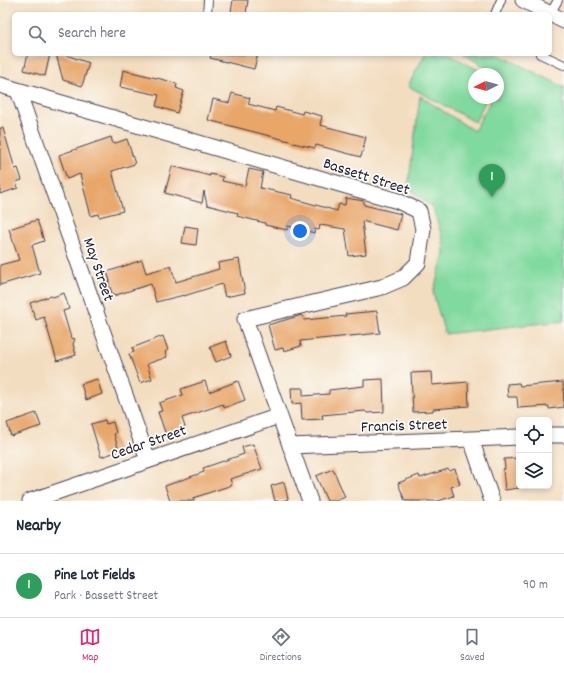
<!DOCTYPE html>
<meta charset="utf-8">
<style>
:root{--surface:#fff;--page:#f6f6f7;--text:#1f2937;--muted:#747a83;--line:#e0e1e3;--accent:#db2777}
body{margin:0;font-family:Dekko,sans-serif;background:var(--page);color:var(--text)}
.controls{position:absolute;right:12px;bottom:12px;display:grid;overflow:hidden;border-radius:6px;box-shadow:0 2px 6px #0003}
.controls button{width:36px;height:36px;display:grid;place-items:center;padding:0;border:0;border-bottom:1px solid var(--line);background:var(--surface);color:var(--text);font:20px sans-serif}
.compass{position:absolute;left:468px;top:68px;width:36px;height:36px;border-radius:50%;background:var(--surface);box-shadow:0 2px 6px #0003;rotate:264deg}
.you{position:absolute;left:300px;top:231px;width:14px;height:14px;margin:-10px;border:3px solid #fff;border-radius:50%;background:#1a73e8;box-shadow:0 0 0 6px #1a73e833}
.badge{display:grid;place-items:center;width:26px;height:26px;border-radius:50%;background:var(--accent);color:#fff;font-size:13px;font-weight:700}
.pin{position:absolute;translate:-50% -33px;filter:drop-shadow(0 1px 2px #0008)}
.pin::after{content:'';position:absolute;top:21px;width:14px;height:12px;background:inherit;clip-path:polygon(0 0,100% 0,50% 100%)}
.list{margin:0;padding:0;list-style:none}
h2{display:flex;justify-content:space-between;align-items:center;height:52px;margin:0;padding:0 16px;font-size:17px}
h2 small{font-size:13px;font-weight:400;color:var(--muted)}
.list li{display:grid;grid-template-columns:26px 1fr auto;gap:12px;align-items:center;box-sizing:border-box;height:64px;padding:0 16px;border-top:1px solid var(--line)}
.list b{display:block;font-size:15px;white-space:nowrap}
.list p{margin:0;font-size:13px;white-space:nowrap;color:var(--muted)}
.list em{font-size:13px;font-style:normal;color:var(--muted)}
.icon{flex:none;width:22px;height:22px;fill:none;stroke:currentColor;stroke-width:2;stroke-linecap:round;stroke-linejoin:round}
.map{position:relative;flex:none;width:564px;height:501px;overflow:hidden}
.search{position:absolute;background:var(--surface);box-shadow:0 2px 6px #0003;left:12px;right:12px;top:12px;height:44px;display:flex;align-items:center;gap:10px;box-sizing:border-box;padding:0 14px;border-radius:6px;color:var(--muted);font-size:15px}
.sheet{height:116px;background:var(--surface)}
nav{display:flex;justify-content:space-around;align-items:center;box-sizing:border-box;height:56px;border-top:1px solid var(--line);background:var(--surface);font-size:11px;color:var(--muted)}
nav a{display:grid;justify-items:center;gap:2px}
nav .on{color:var(--accent)}
.map>svg:first-child{display:block}
</style>
<div class="map">
<svg width="564" height="501" viewBox="0 0 564 501">
<rect width="100%" height="100%" fill="#fdfcf7"/>
<filter id="ink" filterUnits="userSpaceOnUse"><feTurbulence type="fractalNoise" baseFrequency=".025" numOctaves="2"/><feDisplacementMap in="SourceGraphic" scale="8" xChannelSelector="R" yChannelSelector="G"/><feConvolveMatrix kernelMatrix="1 2 1 2 8 2 1 2 1" color-interpolation-filters="sRGB"/></filter>
<filter id="wash" filterUnits="userSpaceOnUse"><feTurbulence type="fractalNoise" baseFrequency=".012" numOctaves="4" result="noise"/><feDisplacementMap in="SourceGraphic" scale="16" xChannelSelector="R" yChannelSelector="G"/><feGaussianBlur stdDeviation="0.9" result="paint"/><feColorMatrix in="noise" values="0 0 0 0 0 0 0 0 0 0 0 0 0 0 0 0 0 1.4 0 .05"/><feComposite in="paint" operator="in"/></filter>
<g filter="url(#wash)">
<rect width="100%" height="100%" fill="#f3ddc0"/>
<!-- green -->
<path fill="#80d99e" stroke="#517e6c" d="M425,54H448L486,74H474V98H487L475,122L408,86Z
M464,54H498L564,87V321L515,326L445,334L433,293L444,254L443,240L433,208L408,187L420,96L474,131L492,98H498V87L502,78L498,75V74H496Z"/>
<g id="blocks">
<!-- building -->
<path fill="#e8a669" d="M233,0H248L246,14L231,12Z
M28,54H50L45,76L24,70Z
M56,54H63L89,63L82,86L63,80Z
M211,54H258L254,69L210,58Z
M123,70L165,80L177,84L176,88L184,91L177,113L156,106L159,95L120,87Z
M232,93L250,98L248,104L275,111L276,107L302,114L303,111L322,116L320,125L366,137L361,157L316,145L315,148L293,143V142L208,120L213,99L229,103Z
M0,128H3L15,169L18,168L22,180L16,182L18,188L0,194Z
M111,137L113,144L127,139L135,164L112,171L123,211L99,217L98,214L91,216L80,174L67,179L59,155Z
M172,166L210,176V174L223,177L222,181L245,186L249,169L263,172L260,188L292,195L291,198L337,211L339,204L345,205L346,198L364,201V205L401,214L397,230L362,221L366,254L349,256L345,229L320,225L319,230L315,229L314,233L288,226L287,230L265,225V223L237,216L238,213L207,205L204,191L202,203L165,193Z
M37,220L44,241L32,245L40,273L0,285V265L19,260L9,229Z
M185,226L198,228L196,245L182,243Z
M239,259L245,293L225,297L222,284L184,296V295L156,302L151,284L113,296L108,281H110L107,272L142,260L146,273L171,266L176,282L219,269L218,263Z
M64,293L69,309L63,311L71,338L75,339L73,344L76,355L57,361L44,317L36,320L30,303L51,296L53,297Z
M377,311L380,333L300,341L301,346L284,351L283,348L275,350L268,325L302,315L304,320L346,316L345,314Z
M163,336L168,350L165,352L167,357L147,364L152,379L140,383L129,354L134,352L132,348Z
M226,341L231,356L216,362L210,347Z
M431,372L432,385L468,382L469,406L433,409V411L413,412L411,373Z
M97,379L102,394L86,400L81,384Z
M383,379L384,412L367,413L365,411L322,415L323,419L302,420L301,403L292,404L291,388H303V396L329,394V390L364,386V380Z
M205,381L209,392L238,381L245,400L224,408L223,404L182,418L185,427L179,429V430L166,435L158,412L162,411L159,403L183,395L181,389Z
M563,382L564,407L549,409V406L518,408L517,397H508L507,384L519,383L520,386Z
M36,413L41,426L11,436L7,423Z
M105,420L106,424L113,422L116,433L114,434L119,451L101,457L91,424Z
M253,444L262,469L230,479L232,485L193,498L194,501H170L165,486L204,472L203,468L244,454L242,447Z
M519,458V488L505,490L503,469H505L504,459Z
M333,469L345,497L336,501H327L316,476Z
M448,469L449,471L455,469L460,484L451,487L454,496L438,501H405L398,483L419,475L420,478Z
M284,482L288,499L282,501H275L271,486Z"/>
</g>
</g>
<g filter="url(#ink)">
<use href="#blocks" fill-opacity="0" stroke="#413e4f" stroke-width="1"/>
<g fill="none" stroke-linecap="round" stroke-linejoin="round">
<defs>
<path id="service" d="M207,14L208,0
M495,14L501,0
M550,14L558,0
M540,54L564,65"/>
<path id="minor" d="M523,0L564,21
M0,85L398,201L419,211L423,229L418,263L403,278L382,287L245,319L310,501
M18,91L148,460
M549,435H564
M471,439L492,501
M290,446L519,437
M30,501L279,416"/>
</defs>
<!-- service casing -->
<use href="#service" stroke="#413e4f" stroke-width="10"/>
<!-- minor casing -->
<use href="#minor" stroke="#413e4f" stroke-width="17"/>
<!-- service -->
<use href="#service" stroke="#fff" stroke-width="8"/>
<!-- minor -->
<use href="#minor" stroke="#fff" stroke-width="15"/>
</g>
</g>
<g text-anchor="middle" stroke-width="3.5" stroke-linejoin="round" paint-order="stroke">
<!-- street labels -->
<g font-size="16" fill="#22223b" stroke="#fdfcf7">
<text transform="translate(367 175) rotate(18)" y="6">Bassett Street</text>
<text transform="translate(100 269) rotate(71)" y="6">May Street</text>
<text transform="translate(404 424) rotate(-2)" y="6">Francis Street</text>
<text transform="translate(148 441) rotate(-19)" y="6">Cedar Street</text>
</g>
</g>
</svg>
<div class="controls">
<button><svg class="icon" aria-label="locate" viewBox="0 0 24 24"><circle cx="12" cy="12" r="6"/><path d="M12 2v4M12 18v4M2 12h4M18 12h4"/></svg></button>
<button><svg class="icon" aria-label="layers" viewBox="0 0 24 24"><path d="M12 4l9 5-9 5-9-5zM3 14l9 5 9-5"/></svg></button>
</div>
<svg class="compass" viewBox="-18 -18 36 36"><path d="M0-13l5 13h-10z" fill="#e53935"/><path d="M0 13l5-13h-10z" fill="#747a83"/></svg>
<div class="you"></div>
<div class="pin badge" style="left:492px;top:197px;background:#2e9e5b">1</div>
<div class="search"><svg class="icon" aria-label="search" viewBox="0 0 24 24"><circle cx="10" cy="10" r="6"/><path d="M15 15l6 6"/></svg>Search here</div>
</div>
<section class="sheet">
<h2>Nearby<small></small></h2>
<ul class="list">
<li><span class="badge" style="background:#2e9e5b">1</span><div><b>Pine Lot Fields</b><p>Park · Bassett Street</p></div><em>90 m</em></li>
</ul>
</section>
<nav>
<a class="on"><svg class="icon" aria-label="map" viewBox="0 0 24 24"><path d="M3 6l6-2 6 2 6-2v14l-6 2-6-2-6 2zM9 4v14M15 6v14"/></svg>Map</a>
<a><svg class="icon" aria-label="directions" viewBox="0 0 24 24"><path d="M12 3l9 9-9 9-9-9zM9 14v-3h6M13 9l2 2-2 2"/></svg>Directions</a>
<a><svg class="icon" aria-label="saved" viewBox="0 0 24 24"><path d="M7 4h10v16l-5-4-5 4z"/></svg>Saved</a>
</nav>
